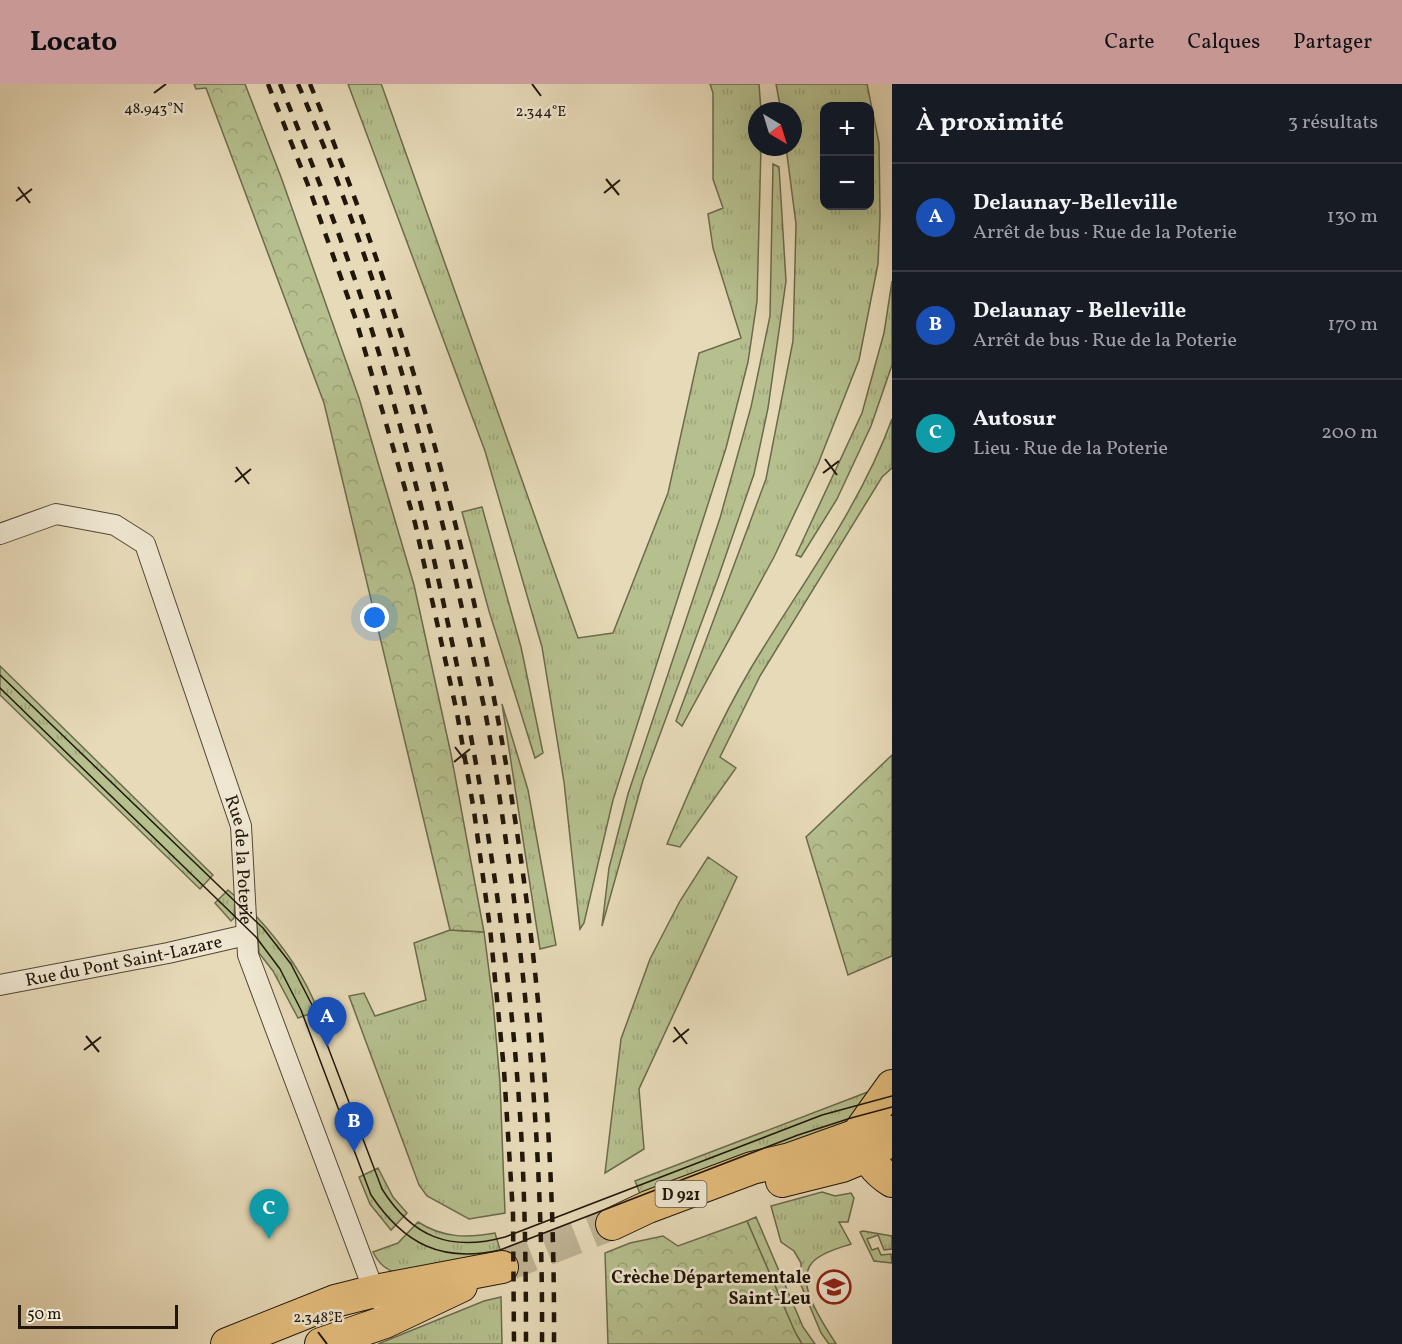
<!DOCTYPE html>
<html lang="fr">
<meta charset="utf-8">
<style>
:root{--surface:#171b24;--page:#20242c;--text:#f1f3f6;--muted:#9ea1a6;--line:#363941;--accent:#c59692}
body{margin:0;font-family:Vollkorn,serif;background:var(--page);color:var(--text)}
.controls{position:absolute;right:18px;top:18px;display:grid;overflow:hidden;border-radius:12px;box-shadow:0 6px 24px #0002}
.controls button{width:54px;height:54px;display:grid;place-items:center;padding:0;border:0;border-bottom:2px solid var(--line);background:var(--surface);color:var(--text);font:30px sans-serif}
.compass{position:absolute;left:748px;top:18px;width:54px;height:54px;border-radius:50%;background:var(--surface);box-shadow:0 6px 24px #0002;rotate:142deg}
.scale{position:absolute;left:18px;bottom:15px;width:160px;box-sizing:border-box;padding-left:6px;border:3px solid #201609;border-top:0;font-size:16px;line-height:21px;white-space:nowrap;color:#201609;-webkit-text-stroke:4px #efe7d1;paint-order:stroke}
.you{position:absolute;left:375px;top:534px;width:21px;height:21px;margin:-15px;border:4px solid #fff;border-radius:50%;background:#1a73e8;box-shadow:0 0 0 9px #1a73e833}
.badge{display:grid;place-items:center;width:39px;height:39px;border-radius:50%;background:var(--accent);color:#fff;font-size:20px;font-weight:700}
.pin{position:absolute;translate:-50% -50px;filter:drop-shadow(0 2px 3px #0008)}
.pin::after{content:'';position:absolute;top:32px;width:21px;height:18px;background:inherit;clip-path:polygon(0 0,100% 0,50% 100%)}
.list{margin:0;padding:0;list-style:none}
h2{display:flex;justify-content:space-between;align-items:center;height:78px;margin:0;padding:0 24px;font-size:26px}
h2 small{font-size:20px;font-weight:400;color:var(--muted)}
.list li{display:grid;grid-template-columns:39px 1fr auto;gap:18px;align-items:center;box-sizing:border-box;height:108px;padding:0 24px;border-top:2px solid var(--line)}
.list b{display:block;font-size:22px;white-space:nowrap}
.list p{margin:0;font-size:20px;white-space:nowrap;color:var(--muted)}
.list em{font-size:20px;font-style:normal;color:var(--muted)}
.map{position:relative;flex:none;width:892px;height:1260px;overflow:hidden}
header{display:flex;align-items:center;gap:36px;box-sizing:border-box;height:84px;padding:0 30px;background:var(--accent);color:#111}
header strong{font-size:28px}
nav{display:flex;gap:33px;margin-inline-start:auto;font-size:21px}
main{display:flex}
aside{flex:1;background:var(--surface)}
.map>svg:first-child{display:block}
</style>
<header>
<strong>Locato</strong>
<nav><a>Carte</a><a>Calques</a><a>Partager</a></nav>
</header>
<main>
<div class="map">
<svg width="892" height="1260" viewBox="0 0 892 1260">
<defs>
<pattern id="grass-tufts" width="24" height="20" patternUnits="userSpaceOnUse" patternTransform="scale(1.5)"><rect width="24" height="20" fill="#b6c08f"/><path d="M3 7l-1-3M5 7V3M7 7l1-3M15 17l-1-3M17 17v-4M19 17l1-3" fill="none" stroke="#9ca47a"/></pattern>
<pattern id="forest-crowns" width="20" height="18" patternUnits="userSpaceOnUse" patternTransform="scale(1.5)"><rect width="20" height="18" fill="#b6c08f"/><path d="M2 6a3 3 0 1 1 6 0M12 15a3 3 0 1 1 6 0" fill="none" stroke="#9ca47a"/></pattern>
</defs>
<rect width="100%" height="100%" fill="#e7dab8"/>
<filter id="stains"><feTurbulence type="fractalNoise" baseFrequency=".00333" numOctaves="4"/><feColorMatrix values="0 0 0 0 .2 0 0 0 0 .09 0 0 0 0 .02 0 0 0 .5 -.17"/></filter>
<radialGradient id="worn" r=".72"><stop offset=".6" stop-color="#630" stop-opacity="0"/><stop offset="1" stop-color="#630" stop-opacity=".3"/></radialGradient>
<!-- grass -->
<path fill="url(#grass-tufts)" stroke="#6b6b4c" stroke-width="1.5" fill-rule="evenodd" d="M348,0H381L382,2L578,554L613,549L668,409L699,269L741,254L713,164L708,130L723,124L713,95V9L710,0H759L761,27H757V63H761L757,217L748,278L726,364L613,716L584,839L580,845L564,698L542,563L485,367Z
M776,0H867L879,59L880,132L878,180L859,276L818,380L774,473L682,642L676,637L766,395L793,257L796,140L786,63H793V27H781ZM824,22H870V122H824Z
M773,80L779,83L786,197L768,324L754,390L718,494L643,696L602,842L609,784L628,710L720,434L751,323L770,232Z
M892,197V281L871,342L837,415L801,473L796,471L862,329L884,249Z
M892,335V384L882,393L760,592L720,673L736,684L680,763L667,760C692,700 718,640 751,584C800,502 859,425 892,335Z
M482,423L521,563L543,669L535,674L489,527L462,428Z
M0,582L213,791L200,805L0,611Z
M502,620L528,706L556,861L540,865Z
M708,773L737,793L639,1005L644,1065L605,1089L621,955L650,875L680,817Z
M228,806L235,812L234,834L231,837L215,819Z
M256,832C282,860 304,890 318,927L298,934L273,887L259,869Z
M450,846L484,848L493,918L500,999L505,1129L469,1135L427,1112L419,1101L349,912L364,909L375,932L426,916L414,859Z
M873,1006L851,1034L836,1045L643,1117L635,1097Z
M378,1084L393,1113L407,1129L391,1146L370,1120L359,1093Z
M822,1108L835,1112L851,1109L854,1114L848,1138H839L851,1160C839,1164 826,1167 816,1175C790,1195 824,1240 836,1260H829L821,1249L801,1201V1179L794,1167L781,1158L771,1122Z
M756,1133L803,1243L815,1260H802L795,1249L747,1137Z
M418,1138C443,1154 467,1154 495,1149L502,1172L399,1190C386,1186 379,1180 373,1168L398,1159Z
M863,1147L892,1152V1165L884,1166L878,1151L867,1155L872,1166L878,1164L881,1171L891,1170L892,1179L874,1177L860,1148Z
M501,1213L502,1260H378L484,1217Z"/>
<!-- forest -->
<path fill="url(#forest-crowns)" stroke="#6b6b4c" stroke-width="1.5" d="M194,0H245L281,93L359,314L414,501L451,670L484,848L450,846L324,319L206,4L196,5Z
M892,671V872L848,891L806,753Z
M747,1137L795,1248L802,1260H608L605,1169L630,1159L663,1152L678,1162Z"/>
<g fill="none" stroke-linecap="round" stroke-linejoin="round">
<!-- primary-tunnel -->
<path stroke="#bfb395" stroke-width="32" stroke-dasharray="32 16" stroke-linecap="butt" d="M502,1183L612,1140"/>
<defs>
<g id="minor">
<path id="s1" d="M0,450L56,430L115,441L145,460L241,742L248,871L377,1215"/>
<path id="s2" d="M0,901L168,869L246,851"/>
</g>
<path id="primary" d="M857,1051L892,1002
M858,1054C866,1072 875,1087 892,1097
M782,1097L842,1082L866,1072L892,1055
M612,1140L648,1123L752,1084L790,1075L857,1051L892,1048
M227,1260L335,1217L375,1207L502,1183
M321,1260L385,1238L461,1202"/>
</defs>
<!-- minor casing -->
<use href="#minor" stroke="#524735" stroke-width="22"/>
<!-- primary casing -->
<use href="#primary" stroke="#201609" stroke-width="34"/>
<!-- minor -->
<use href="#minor" stroke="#efe7d1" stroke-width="20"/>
<!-- primary -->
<use href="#primary" stroke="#e4bd7c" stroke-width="32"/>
<!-- tram -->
<path stroke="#201609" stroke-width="1.5" d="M0,591L246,828L263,844L291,880L312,921L382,1105C412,1153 450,1168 505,1153L822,1031L892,1012
M0,604L256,853L280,885L301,926L371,1111C404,1160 441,1179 500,1166L798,1051L851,1034L892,1023"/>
<!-- rail -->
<path stroke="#201609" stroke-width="4.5" stroke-dasharray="10 10" stroke-linecap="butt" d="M268,0L308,101L356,236L415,439L457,629L474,727L490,844L504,986L513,1130L514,1260
M280,0C311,76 341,153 367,231C398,328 424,427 445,526C483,697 510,870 521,1046C525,1117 526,1189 526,1260
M298,0C370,167 422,342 461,520C469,555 477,591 485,627C496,685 504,743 512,800C532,953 543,1106 542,1260
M310,0C475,398 556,829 554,1260"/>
</g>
<!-- ticks -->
<path fill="none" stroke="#201609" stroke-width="2" d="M532,0L541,12M154,9L166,0M606,95L619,111M18,103L30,119M604,109L620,96M16,117L32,105M825,375L837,391M236,383L249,400M823,389L839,377M235,398L251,385M455,663L468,680M454,678L470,665M674,943L687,960M86,952L99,968M673,958L689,945M84,966L101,953M318,1248L327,1260"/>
<!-- icons -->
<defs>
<symbol id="school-ring" viewBox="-11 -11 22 22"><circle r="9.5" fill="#efe7d1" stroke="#8f2418" stroke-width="1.5"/><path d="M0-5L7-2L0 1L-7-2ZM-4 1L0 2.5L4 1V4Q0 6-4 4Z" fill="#8f2418"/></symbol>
</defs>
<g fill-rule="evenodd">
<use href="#school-ring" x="815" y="1184" width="38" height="38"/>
</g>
<g text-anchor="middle" stroke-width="5" stroke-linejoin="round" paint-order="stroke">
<!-- shield labels -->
<rect fill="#efe7d1" stroke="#5e5545" stroke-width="1.5" x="655.5" y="1097" width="51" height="26" rx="4.5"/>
<g font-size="16" font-weight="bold" fill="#201609">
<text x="681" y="1116">D 921</text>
</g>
<!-- street labels -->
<g font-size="18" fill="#201609" stroke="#efe7d1">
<text dy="6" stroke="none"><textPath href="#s1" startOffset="486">Rue de la Poterie</textPath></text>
<text dy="6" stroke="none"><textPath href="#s2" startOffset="126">Rue du Pont Saint-Lazare</textPath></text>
</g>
<!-- poi labels -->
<g font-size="18" font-weight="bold" fill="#201609" stroke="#efe7d1" text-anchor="end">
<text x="811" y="1199">Crèche Départementale<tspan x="811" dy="21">Saint-Leu</tspan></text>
</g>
</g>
<g font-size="15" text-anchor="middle" fill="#201609" stroke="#efe7d1" stroke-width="5" stroke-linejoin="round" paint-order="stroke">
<text x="154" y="29">48.943°N</text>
<text x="541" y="32">2.344°E</text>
<text x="318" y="1238">2.348°E</text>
</g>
<rect width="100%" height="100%" filter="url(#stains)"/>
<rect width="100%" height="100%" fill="url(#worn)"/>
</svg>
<div class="controls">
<button>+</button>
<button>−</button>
</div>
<svg class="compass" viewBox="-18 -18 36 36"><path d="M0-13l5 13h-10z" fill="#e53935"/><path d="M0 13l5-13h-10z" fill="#9ea1a6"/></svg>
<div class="scale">50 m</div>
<div class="you"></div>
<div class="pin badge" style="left:327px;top:963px;background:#1a4fb4">A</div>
<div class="pin badge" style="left:354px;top:1068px;background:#1a4fb4">B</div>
<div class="pin badge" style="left:269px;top:1155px;background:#0f9aa8">C</div>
</div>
<aside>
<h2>À proximité<small>3 résultats</small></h2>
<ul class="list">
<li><span class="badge" style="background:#1a4fb4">A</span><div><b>Delaunay-Belleville</b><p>Arrêt de bus · Rue de la Poterie</p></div><em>130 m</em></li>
<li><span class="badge" style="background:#1a4fb4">B</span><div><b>Delaunay - Belleville</b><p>Arrêt de bus · Rue de la Poterie</p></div><em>170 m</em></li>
<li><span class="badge" style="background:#0f9aa8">C</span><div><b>Autosur</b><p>Lieu · Rue de la Poterie</p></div><em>200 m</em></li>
</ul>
</aside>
</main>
